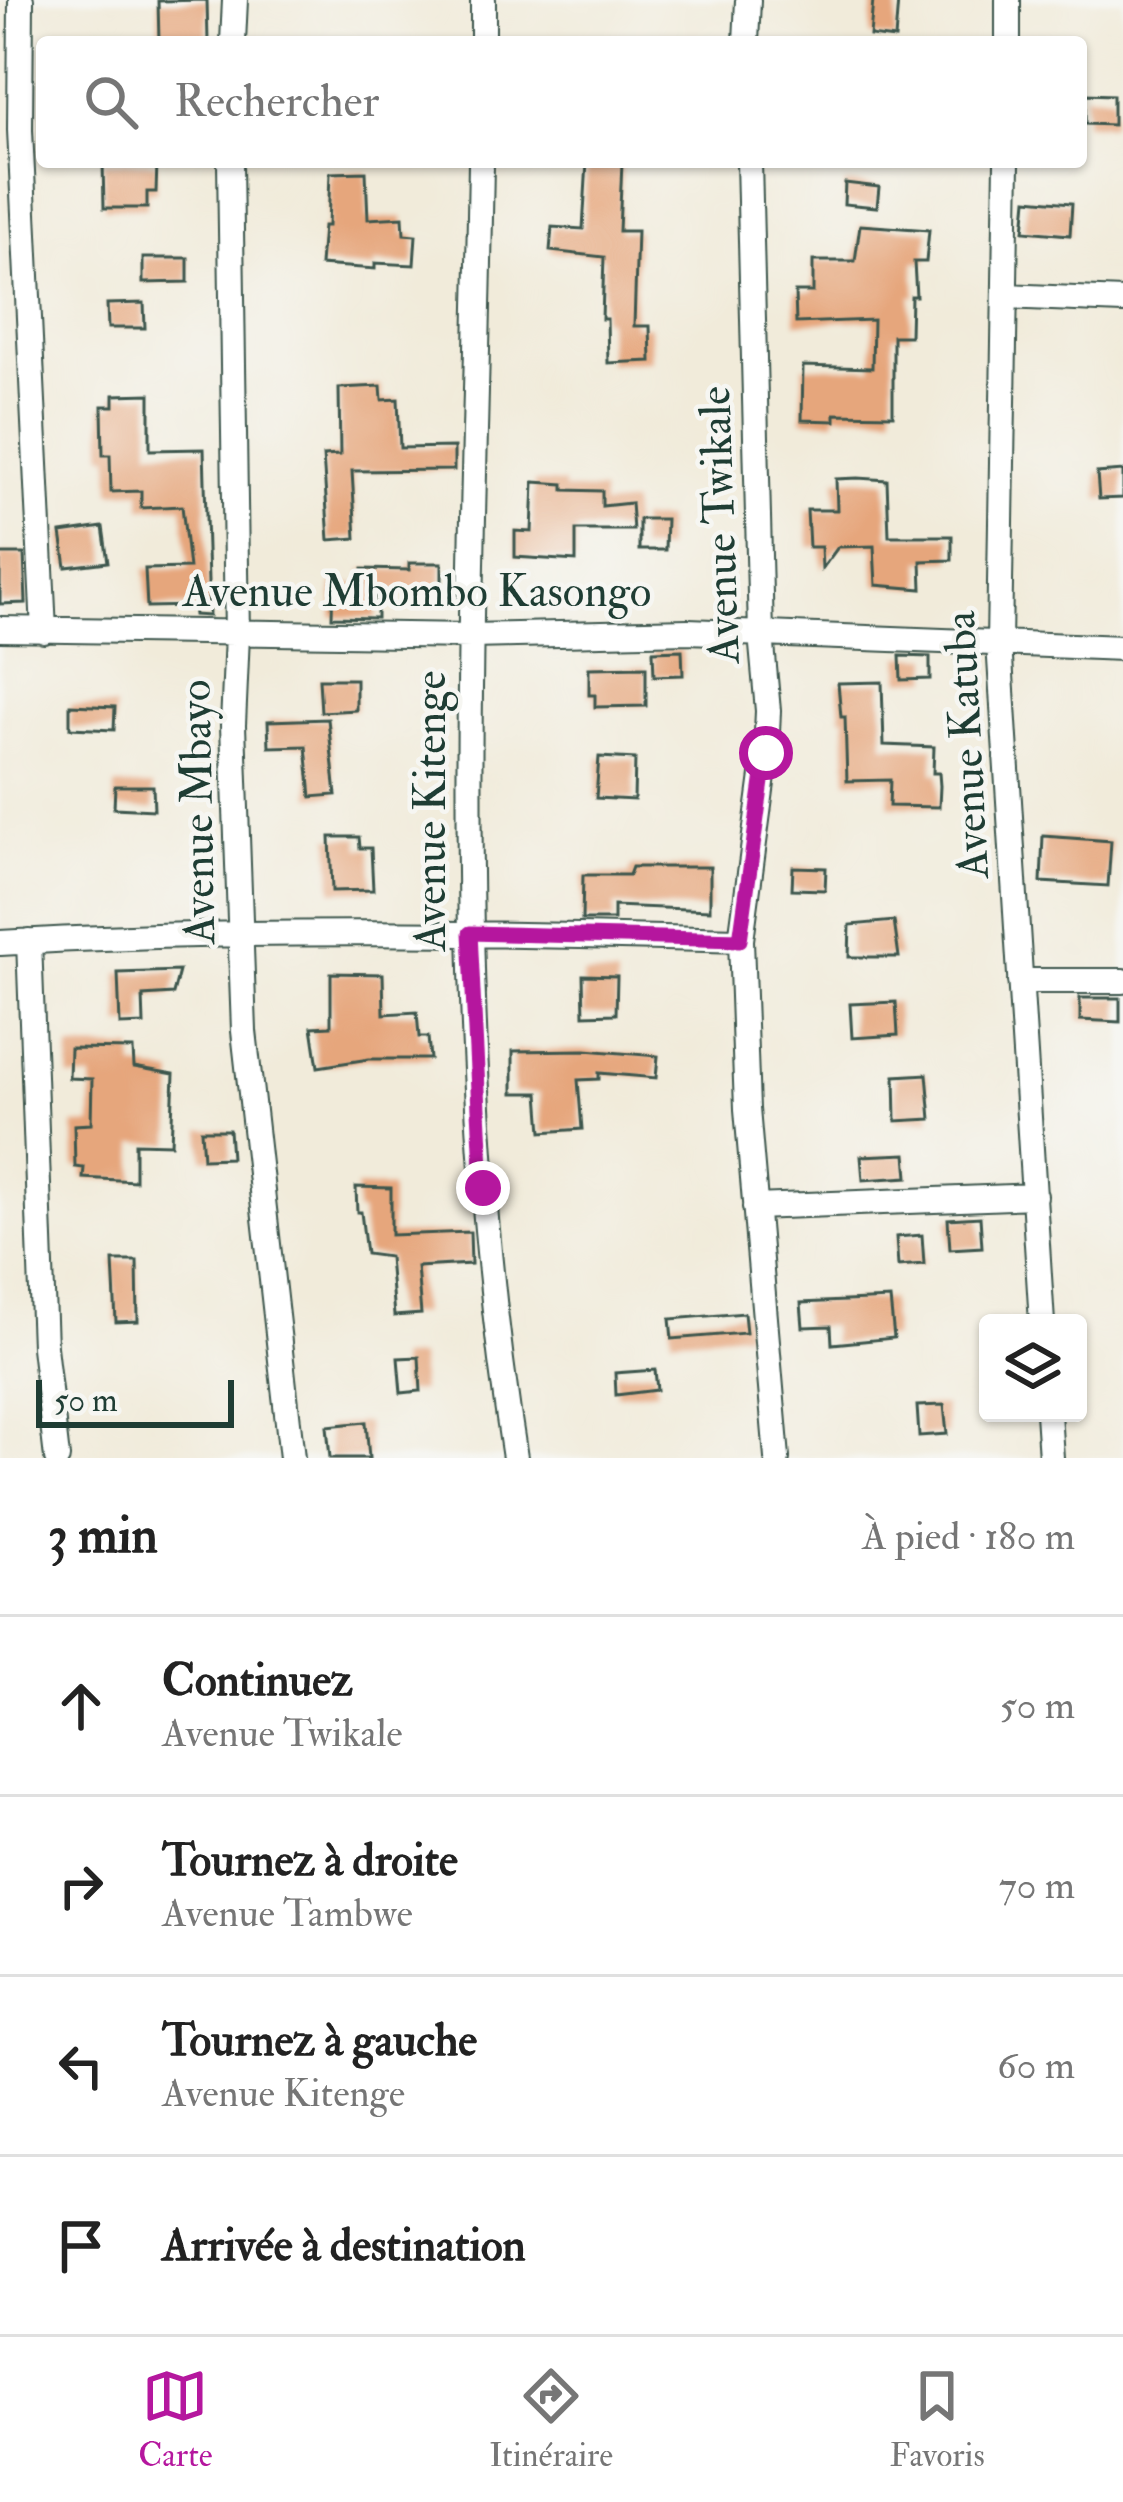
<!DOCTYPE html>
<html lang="fr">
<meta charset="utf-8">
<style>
:root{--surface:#fff;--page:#f6f6f6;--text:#222;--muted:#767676;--line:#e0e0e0;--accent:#b5179e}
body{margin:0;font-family:"IM FELL Double Pica",serif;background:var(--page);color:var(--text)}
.controls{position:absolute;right:36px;bottom:36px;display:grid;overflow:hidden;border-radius:12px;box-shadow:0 3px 9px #0004}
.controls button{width:108px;height:108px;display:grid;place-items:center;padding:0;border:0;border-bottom:3px solid var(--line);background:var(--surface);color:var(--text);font:60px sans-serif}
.scale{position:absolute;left:36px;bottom:30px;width:198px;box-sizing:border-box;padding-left:12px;border:6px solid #1f3d34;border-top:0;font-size:33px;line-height:42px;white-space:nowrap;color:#1f3d34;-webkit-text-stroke:9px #f6f6f2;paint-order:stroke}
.stop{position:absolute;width:36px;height:36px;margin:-27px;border:9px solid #b5179e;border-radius:50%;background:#fff}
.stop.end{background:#b5179e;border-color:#fff;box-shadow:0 3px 12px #0008}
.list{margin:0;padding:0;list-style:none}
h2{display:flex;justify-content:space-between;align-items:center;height:156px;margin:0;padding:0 48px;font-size:51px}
h2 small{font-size:39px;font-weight:400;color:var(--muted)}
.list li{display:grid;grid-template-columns:78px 1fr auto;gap:36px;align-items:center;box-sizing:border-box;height:180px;padding:0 48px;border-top:3px solid var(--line)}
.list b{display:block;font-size:45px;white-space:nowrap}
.list p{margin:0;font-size:39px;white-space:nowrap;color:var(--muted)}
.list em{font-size:39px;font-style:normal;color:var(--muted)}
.icon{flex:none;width:66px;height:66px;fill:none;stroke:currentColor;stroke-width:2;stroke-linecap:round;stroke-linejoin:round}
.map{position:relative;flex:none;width:1123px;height:1458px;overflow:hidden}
.search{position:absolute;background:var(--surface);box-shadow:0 3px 9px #0004;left:36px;right:36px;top:36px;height:132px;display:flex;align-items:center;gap:30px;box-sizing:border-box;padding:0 42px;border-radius:12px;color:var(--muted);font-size:45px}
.sheet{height:876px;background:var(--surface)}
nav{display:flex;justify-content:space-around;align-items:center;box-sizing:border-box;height:168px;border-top:3px solid var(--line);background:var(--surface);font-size:33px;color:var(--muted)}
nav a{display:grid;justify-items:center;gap:6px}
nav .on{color:var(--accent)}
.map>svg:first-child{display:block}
</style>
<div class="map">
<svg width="1123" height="1458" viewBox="0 0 1123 1458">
<rect width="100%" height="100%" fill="#f6f6f2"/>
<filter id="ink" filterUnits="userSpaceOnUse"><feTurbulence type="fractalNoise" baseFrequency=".00833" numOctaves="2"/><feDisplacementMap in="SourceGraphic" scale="24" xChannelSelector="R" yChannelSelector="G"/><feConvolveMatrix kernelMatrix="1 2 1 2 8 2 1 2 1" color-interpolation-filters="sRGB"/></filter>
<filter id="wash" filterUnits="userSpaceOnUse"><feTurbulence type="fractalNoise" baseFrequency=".004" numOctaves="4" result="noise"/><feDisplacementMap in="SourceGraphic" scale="48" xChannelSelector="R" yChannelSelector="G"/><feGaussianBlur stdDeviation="2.7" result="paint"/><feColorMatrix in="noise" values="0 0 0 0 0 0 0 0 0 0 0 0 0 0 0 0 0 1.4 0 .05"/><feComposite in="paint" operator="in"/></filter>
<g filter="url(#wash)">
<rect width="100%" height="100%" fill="#f1ebda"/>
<g id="blocks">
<!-- building -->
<path fill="#e6a67c" d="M207,0L208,42H159L158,1Z
M873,0H898L895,39L870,36Z
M1085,94L1113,95V125L1085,124Z
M103,162L157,163L156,192H147V208H104Z
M587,162H622L619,231H637L634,326H650L651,361L608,363L607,319H602L604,257L550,251L552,227L583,229Z
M366,172L368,219L403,217L404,234L416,235L414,265L375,263V269L320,265L323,226H328L330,173Z
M845,183L879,187L877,207L844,204Z
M1027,199L1072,203L1070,235L1024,231Z
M860,225L929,230L926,262H914L916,296H911L910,336H893V415L835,414V421L802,420L803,366L872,368L873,320L796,323L795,292H813V261H855Z
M143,258H188V282L143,283Z
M144,303L145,328H108L107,304Z
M381,386L382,400L398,399L400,448L454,447V470L352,471L356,538L329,540L323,456L340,455L339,388Z
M150,394V450L204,449L209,616L194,615L193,606L147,607L145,569L189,568L182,506L141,508V491L111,492L110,455H103L102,406H114V395Z
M1123,471V498L1099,499L1097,473Z
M858,478L887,480L889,536H952V560L921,561L922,589L876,585L874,546L838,547L822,569L821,547H809L807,510H837L836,479Z
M534,482L564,484V490L602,491V506L631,503L633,530H576V561L515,557V531L532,532Z
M639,519H666L665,550H639Z
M103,527L108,562L66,567L61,533Z
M0,554H24L26,603L0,604Z
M409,563H442V591H377V618L332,617L333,583L363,585V569L409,570Z
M682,650L683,675L654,676L653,651Z
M900,656L930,657V679L901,680Z
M646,667V706L595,707V695H589V668Z
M319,679H356V710L321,712Z
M882,682L884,745L934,747L933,773H939L940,786L939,807L889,806L890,780L847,781L845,717H841L838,683Z
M70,705L115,707L114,730L70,728Z
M328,719L336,795L311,797L306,746L269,747L268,721Z
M599,757L635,759L634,800L596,798Z
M115,786H153L154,810L114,808Z
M1043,836L1111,841L1108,886L1041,882Z
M330,837H359L360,848H371L373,890L332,891Z
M632,867H710V910L614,906V920H582L583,875H629Z
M793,867L826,868L825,890L792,889Z
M894,921L899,957H849L850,925Z
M179,971L173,994L143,996L144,1024L120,1025L118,973Z
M331,973L383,974L384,1014L417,1012L419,1037H428L430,1059H369L318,1067L312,1027L331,1026Z
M583,975L617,976L616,1014L584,1015Z
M1080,998H1120V1022L1080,1020Z
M896,1002L898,1035L852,1038L850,1004Z
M70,1048L133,1049L134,1067L174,1074L171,1144L135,1143V1181L83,1178L84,1168L75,1167L74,1125L91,1124L92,1079L69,1078Z
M585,1050L658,1056L656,1078L599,1073V1079L578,1080L582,1129L542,1132L539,1093H513V1051Z
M927,1074L931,1119L896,1121L895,1076Z
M201,1130H229L231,1158L203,1159Z
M906,1154L908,1177L863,1180L861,1156Z
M356,1187L391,1188V1235L470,1232L471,1264L417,1267L421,1314L394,1316L389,1257L366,1254L361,1212H357Z
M980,1217L982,1247L950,1249L948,1219Z
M922,1235L924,1264L898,1266L896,1237Z
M113,1261H137L138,1321L116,1322Z
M890,1299L894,1338L832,1344L831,1326L803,1327L801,1303Z
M744,1313L746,1333L672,1339L670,1319Z
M419,1357L421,1391L401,1393L398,1358Z
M655,1370L657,1390L616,1395L615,1373Z
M944,1405L947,1434L919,1436L917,1406Z
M366,1422L369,1458H330L327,1426Z"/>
</g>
</g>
<g filter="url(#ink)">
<use href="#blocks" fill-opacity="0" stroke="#3e574d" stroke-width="3"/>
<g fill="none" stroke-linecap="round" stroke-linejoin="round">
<defs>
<path id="minor" d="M21,0L20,130L44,631
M233,42L235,0
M483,42V0
M746,42L748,0
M1008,42V0
M230,162L237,635L233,725L244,1031L292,1458
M481,162C474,594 446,1029 515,1458
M749,162L761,634L768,711L766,753L741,940L747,1109L777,1458
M1007,162L999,643L1042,1323
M1005,296L1123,301
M0,629L471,636L688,631L1123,648
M29,941L44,1347L57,1458
M0,943C247,928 493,933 741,940
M1020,981H1123
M755,1207L1035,1196
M1048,1413L1051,1458"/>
</defs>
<!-- minor casing -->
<use href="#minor" stroke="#3e574d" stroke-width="28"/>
<!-- minor -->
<use href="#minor" stroke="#fff" stroke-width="24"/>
</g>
</g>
<g fill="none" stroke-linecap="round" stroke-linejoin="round" filter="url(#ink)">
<!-- route -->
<path stroke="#b5179e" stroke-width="15" d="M483,1188L470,933L740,940L766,753"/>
</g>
<g text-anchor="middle" stroke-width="9" stroke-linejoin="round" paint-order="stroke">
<!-- street labels -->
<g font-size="45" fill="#1f3d34" stroke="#f6f6f2">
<text transform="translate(718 525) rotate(-92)" y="16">Avenue Twikale</text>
<text x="417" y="606">Avenue Mbombo Kasongo</text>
<text transform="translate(965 745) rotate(-93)" y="16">Avenue Katuba</text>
<text transform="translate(429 811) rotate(-90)" y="16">Avenue Kitenge</text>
<text transform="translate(196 812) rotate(-91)" y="16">Avenue Mbayo</text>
</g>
</g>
</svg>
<div class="controls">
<button><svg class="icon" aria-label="layers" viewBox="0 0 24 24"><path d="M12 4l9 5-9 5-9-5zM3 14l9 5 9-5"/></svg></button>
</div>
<div class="scale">50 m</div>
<div class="stop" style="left:766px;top:753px"></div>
<div class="stop end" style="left:483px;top:1188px"></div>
<div class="search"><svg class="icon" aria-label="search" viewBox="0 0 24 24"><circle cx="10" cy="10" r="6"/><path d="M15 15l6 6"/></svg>Rechercher</div>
</div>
<section class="sheet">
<h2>3 min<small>À pied · 180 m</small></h2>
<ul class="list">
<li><svg class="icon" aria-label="ahead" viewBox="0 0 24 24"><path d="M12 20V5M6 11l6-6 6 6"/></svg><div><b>Continuez</b><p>Avenue Twikale</p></div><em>50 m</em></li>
<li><svg class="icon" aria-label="right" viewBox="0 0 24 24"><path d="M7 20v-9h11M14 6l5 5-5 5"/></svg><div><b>Tournez à droite</b><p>Avenue Tambwe</p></div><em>70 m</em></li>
<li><svg class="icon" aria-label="left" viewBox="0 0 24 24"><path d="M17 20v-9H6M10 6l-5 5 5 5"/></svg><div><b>Tournez à gauche</b><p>Avenue Kitenge</p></div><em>60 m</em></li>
<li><svg class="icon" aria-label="arrive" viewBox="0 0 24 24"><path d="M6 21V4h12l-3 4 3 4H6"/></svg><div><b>Arrivée à destination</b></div></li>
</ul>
</section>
<nav>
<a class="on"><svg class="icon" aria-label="map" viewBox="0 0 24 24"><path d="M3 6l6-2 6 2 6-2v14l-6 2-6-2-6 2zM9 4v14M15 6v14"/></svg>Carte</a>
<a><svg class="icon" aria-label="directions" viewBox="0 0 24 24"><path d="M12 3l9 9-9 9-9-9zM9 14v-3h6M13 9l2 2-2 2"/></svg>Itinéraire</a>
<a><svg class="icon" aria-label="saved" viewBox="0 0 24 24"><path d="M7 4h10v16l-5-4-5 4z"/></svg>Favoris</a>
</nav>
